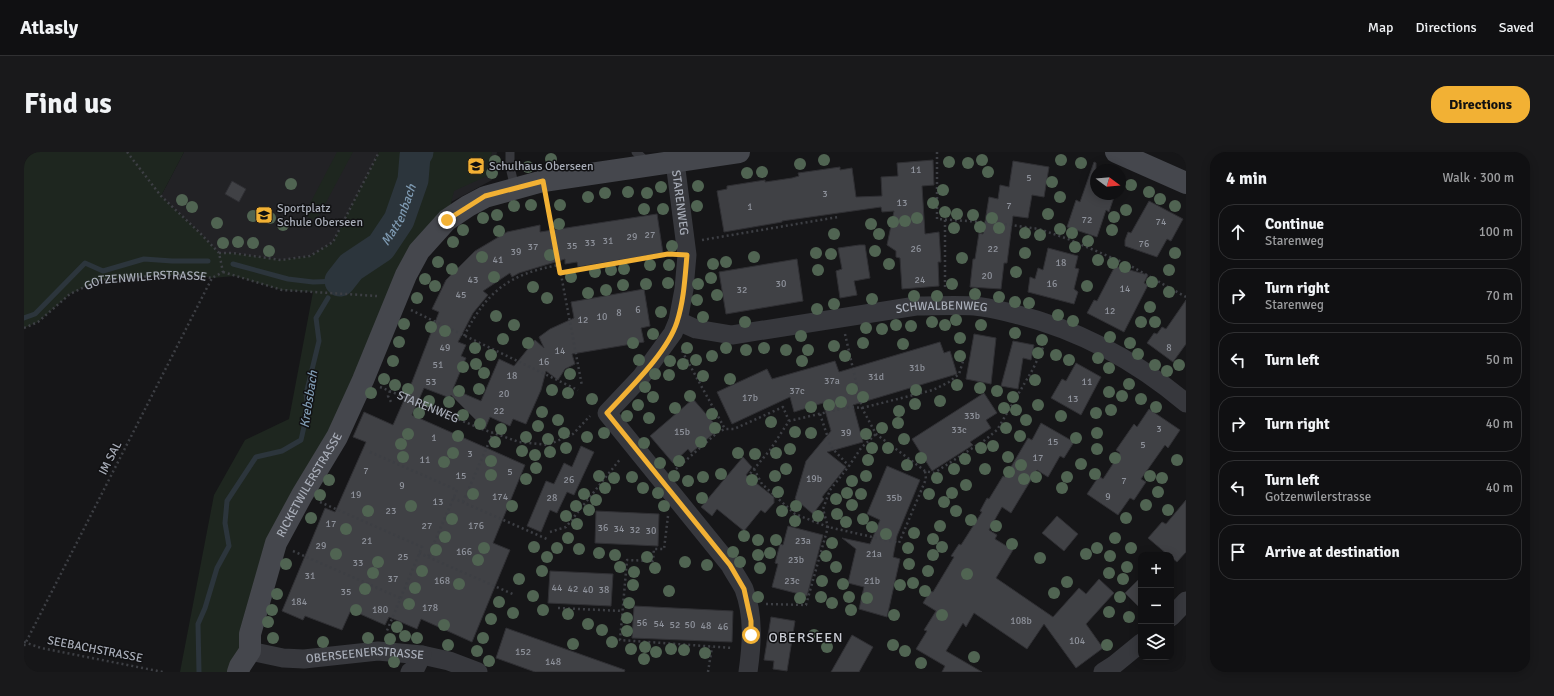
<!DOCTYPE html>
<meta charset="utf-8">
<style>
:root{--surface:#101012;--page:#19191b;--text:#f1f3f6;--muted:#9c9d9f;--line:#303032;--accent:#f2b134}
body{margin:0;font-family:Signika,sans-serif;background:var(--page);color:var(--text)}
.controls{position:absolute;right:12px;bottom:12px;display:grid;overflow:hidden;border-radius:8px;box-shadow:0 2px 10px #0003}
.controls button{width:36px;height:36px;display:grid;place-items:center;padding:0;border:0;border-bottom:1px solid var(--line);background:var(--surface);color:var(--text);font:20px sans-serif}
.compass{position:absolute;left:1066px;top:12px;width:36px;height:36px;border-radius:50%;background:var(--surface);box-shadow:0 2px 10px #0003;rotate:106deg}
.stop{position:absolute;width:12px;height:12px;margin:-9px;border:3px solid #f2b134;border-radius:50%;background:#fff}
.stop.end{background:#f2b134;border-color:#fff;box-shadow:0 1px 4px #0008}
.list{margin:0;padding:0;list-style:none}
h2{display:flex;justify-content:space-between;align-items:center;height:52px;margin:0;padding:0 16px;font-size:17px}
h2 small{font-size:13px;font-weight:400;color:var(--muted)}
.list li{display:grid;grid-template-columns:26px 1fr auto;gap:12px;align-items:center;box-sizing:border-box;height:56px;margin:0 8px 8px;padding:0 8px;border:1px solid var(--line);border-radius:16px}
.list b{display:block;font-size:15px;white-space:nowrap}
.list p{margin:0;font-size:13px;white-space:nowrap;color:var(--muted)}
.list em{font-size:13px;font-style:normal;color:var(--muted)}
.icon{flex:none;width:22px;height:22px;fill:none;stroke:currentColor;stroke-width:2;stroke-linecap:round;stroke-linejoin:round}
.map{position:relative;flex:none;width:1162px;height:520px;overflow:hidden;border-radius:16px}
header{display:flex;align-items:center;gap:24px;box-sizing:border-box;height:56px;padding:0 20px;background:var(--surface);border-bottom:1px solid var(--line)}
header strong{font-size:19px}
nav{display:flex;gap:22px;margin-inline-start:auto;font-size:14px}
.intro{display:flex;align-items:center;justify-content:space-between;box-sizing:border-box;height:96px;padding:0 24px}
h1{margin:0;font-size:28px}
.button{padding:10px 18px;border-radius:16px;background:var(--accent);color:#111;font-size:14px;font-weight:700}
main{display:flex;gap:24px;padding:0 24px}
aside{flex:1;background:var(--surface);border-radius:16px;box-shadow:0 2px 10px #0003}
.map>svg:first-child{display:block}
</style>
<header>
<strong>Atlasly</strong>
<nav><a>Map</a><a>Directions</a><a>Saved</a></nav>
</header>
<div class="intro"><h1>Find us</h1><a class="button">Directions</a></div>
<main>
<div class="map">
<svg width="1162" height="520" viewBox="0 0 1162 520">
<rect width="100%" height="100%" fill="#161618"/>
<!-- built -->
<path fill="#222225" d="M160,0H355L309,90L286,104L257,108L208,101H195L177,82L137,44Z
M435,0H473L468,28L427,50Z"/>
<!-- green -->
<path fill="#1e261f" d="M0,0H160L137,44L177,82L195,101H208L257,108L286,104L309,90L355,0H468L463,24L430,39L423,68L278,343L214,520H156L190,343L221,288L265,267L289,140L258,138L211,124L188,126L177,124L141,123L75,128L46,142L14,170L0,176Z
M313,0H329L292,69L280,63Z"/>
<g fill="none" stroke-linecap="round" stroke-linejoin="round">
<!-- stream -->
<path stroke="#2c353c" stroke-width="5" d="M209,112L264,127L289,130L316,129
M0,166L11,162L61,111L79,119L120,107L148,109H184
M175,520L174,472L181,456L193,416L205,394L201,371L203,349L232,305L258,299L277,288L284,257L282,242L295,189L292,166L304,146"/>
<!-- river -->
<path stroke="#2c353c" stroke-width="31" id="s1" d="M316,129L327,115L357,95L375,68L389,28L391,4L394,0"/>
</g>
<!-- building -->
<path fill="#404145" stroke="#303034" d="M909,8L910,33L898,34L901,82L915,80L917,110H914L915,134L878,137L876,106L872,105V99L863,93L870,59L858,60L857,55L758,69V70L700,80L693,39L703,37V34L741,28V30L768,26L775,24L774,21L816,15V18L828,16L832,45L858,44L857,25L874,24L873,11Z
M989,9L1025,15L1020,45L1008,43L1004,66L989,64L983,111H980L977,137L946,135L949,107H951L955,81L959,82L965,45L974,47L976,33L985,35Z
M1070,10L1072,11V42H1091L1085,60L1082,58L1073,85L1043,75L1052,48L1056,50Z
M208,29L222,37L215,50L201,42Z
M1125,49L1159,67L1147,89L1143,87L1133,105L1101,94V88L1104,80L1107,81Z
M633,62L639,101L554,115L553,110L541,112V107L495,121L488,125L486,121L459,139L464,143L449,161L434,190L442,193L437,204L442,206L429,237L457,249L475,207L490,214L511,188L520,196L515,185L526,177L550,166L547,150L620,137L626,174L617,176L620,190L548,202L551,212L541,217L534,228L522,219L517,238L502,272L489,267L486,274L466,265L461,277L427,243L426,246L400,236L388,263L501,313L469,391L486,398L448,490L397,467L393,477L365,465L361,473L327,458L318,478L281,464L279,468L258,459L301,356L311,360L342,290L329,285L340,260L369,273L388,230L415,160L408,157L422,128L451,99L483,80L516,73V80Z
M835,93H841L846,126L830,129L833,143L816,146L812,119L818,117L814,96Z
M1024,96L1054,104L1051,116L1055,117L1050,137L1054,140L1050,152L1004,140L1006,125L1011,127L1014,116L1019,118Z
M773,107L779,149L702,162L695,120Z
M1091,114L1124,123L1120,131L1124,133L1100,180L1063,161L1070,148L1073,149Z
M1162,148V192L1149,210L1123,191L1130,181L1133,182L1138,175L1142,177Z
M950,182L972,186L967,232L942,227Z
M989,189L1010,193L1007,208L999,206L994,237L977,234Z
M916,190L920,201L926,199L933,222L829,253L839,290L803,300L822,315L798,345L800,347L789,362L771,347L782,309L807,279L799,251L770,260L766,245L708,272L693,240L743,217L748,227L811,209L815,220Z
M1052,211L1077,225L1057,263L1027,246L1038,227L1042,229Z
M960,241L973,261L962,268L967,276L946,290L949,293L908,319L888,287Z
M669,247L695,277L667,301L664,297L649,311L626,284Z
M1125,257L1156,278L1144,296L1141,293L1117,327L1122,330L1110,348L1106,346L1094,363L1063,342L1075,324L1079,327L1096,301L1092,298L1110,272L1113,275Z
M1017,271L1050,290L1040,306L1036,304L1024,325L1013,318L987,361L978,355L965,378L973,383L971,387L989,398L972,426L1029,465L1055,436L1062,442L1075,427L1090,441L1062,472L1079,496L1052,516L1020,472L1003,497L950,461L942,475L939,471L922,499L958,520H918L921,514L892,497L903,479L900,478L912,459L899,451L906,439L909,440L930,405L927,404L935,392L937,393L958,360L956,359L963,346L965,347L979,324L981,325L1004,286L1008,288Z
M557,294L570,300L550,343L543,340L533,361L526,358L517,380L503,374L522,329L530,332L540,311L548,315Z
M719,305L728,315L722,323L750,345V351L741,361L737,358L720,379L693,357L688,364L677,355Z
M863,314L896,328L873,384L869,405L876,407L863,465L835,457L840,435L824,431L832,397L818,386L846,392L856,368L843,362Z
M1162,348V400L1153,410L1147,405V403H1144L1124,386L1138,370L1142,372Z
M572,359L635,362L634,394L571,391Z
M1033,364L1054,382L1040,399L1018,381Z
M764,374L799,383L783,444L748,435L754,412L751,411L756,392L759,393Z
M526,419L589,422L587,454L524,451Z
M1117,425V457L1101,441Z
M610,454L709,459L708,490L608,486Z
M747,465L771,469L763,519L749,517L750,509L740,508Z
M482,476L601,518L600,520H511L472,506Z
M828,483L849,495L835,520H807Z"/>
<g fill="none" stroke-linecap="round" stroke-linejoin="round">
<!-- path -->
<g stroke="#3d3f44" stroke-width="2.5" stroke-dasharray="2 3" stroke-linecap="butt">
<path d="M103,0L137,44L177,82L195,101L199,120"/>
<path d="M913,0V67L973,71L1015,77L1044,87L1105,113L1162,145"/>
<path d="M470,23L472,12"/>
<path d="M523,48L558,234"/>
<path d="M678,88L814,65"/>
<path d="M195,101H208L257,108L286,104L309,90L355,0"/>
<path d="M199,120L258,138L353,144"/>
<path d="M536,121L646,102"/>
<path d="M921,135V68"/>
<path d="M387,158L554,238"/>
<path id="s2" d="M0,176L14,170L46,142L75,128L141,123L177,124L188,126L199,120"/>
<path d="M821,182L838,256L852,282L901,319L910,321L961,288L973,278L1009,217L1022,189"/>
<path d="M440,184C463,139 485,122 535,113"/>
<path d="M658,199L701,277"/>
<path id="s3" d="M356,235L458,277L495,290L524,293L549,282L566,264"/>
<path d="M366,239L364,244L367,250"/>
<path d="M796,262L807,295L825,314"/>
<path d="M346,300L433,338L404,405"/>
<path d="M652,317L694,280L701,277H710L759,255L765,269"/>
<path d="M730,317L738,332L771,362L804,375L875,391L902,327L901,319"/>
<path d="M724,331L725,323L746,298L765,269L825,255L838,256L909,238L925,230L935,222L941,203"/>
<path d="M429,346L523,387"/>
<path d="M296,350L398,395L362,481"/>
<path d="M439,350L469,281"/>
<path d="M644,364L640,397H630L629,409L603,408L596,488L709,496"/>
<path d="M526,380L542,375L597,306"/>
<path d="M269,399L376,446"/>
<path d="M395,401L491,443"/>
<path d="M742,452L782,453L804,375L799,357L806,338L825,314L837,296L852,282"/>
<path d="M534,456L599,459"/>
<path d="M0,490L17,496L139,520"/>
<path d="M0,494L188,126"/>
<path d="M684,520L688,495"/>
</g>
<!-- lane -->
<path stroke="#37383d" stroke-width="9" d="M486,0V15L491,36
M612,0L624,11"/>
<!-- street -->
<g stroke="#37383d" stroke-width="19">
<path id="s4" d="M651,10L663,103L660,137L654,169L649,181L617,225L583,261L706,413C710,421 716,429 720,437C730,464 728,492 724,520"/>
<path id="s5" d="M654,169L672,177L708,183L892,154C911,154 931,153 950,154C964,155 978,159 991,162C1056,178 1111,208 1162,251"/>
<path d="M1147,465L1162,449"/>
<path id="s6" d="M226,499L259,506L280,507L354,499L398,503L425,509L454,520"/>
<path d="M386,520L391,517L398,503"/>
<path d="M1079,520L1090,513L1117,491"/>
</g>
<!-- secondary -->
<g stroke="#45474d" stroke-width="22">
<path d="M1092,0L1162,31"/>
<path id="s7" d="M214,520L216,514L226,499V482L252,391L278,343L313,285L339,228L382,123L395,99L423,68L444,54L461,45L519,29L715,0"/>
</g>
</g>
<!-- trees -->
<g fill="#506452">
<circle cx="527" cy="7" r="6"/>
<circle cx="800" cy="8" r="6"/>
<circle cx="958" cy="8" r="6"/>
<circle cx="1037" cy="8" r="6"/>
<circle cx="471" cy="9" r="6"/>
<circle cx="925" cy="10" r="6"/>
<circle cx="944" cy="11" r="6"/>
<circle cx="1057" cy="11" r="6"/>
<circle cx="776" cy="12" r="6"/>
<circle cx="504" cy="15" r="6"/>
<circle cx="738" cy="20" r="6"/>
<circle cx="964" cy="20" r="6"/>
<circle cx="468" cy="21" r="6"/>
<circle cx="723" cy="21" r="6"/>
<circle cx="1028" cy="30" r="6"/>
<circle cx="267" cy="32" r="6"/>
<circle cx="1107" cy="33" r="6"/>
<circle cx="674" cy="34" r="6"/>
<circle cx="637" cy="35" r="6"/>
<circle cx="919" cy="38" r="6"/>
<circle cx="604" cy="40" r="6"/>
<circle cx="1125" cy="40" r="6"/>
<circle cx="581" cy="41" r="6"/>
<circle cx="623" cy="41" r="6"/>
<circle cx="564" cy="45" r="6"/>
<circle cx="1036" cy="45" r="6"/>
<circle cx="1136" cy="47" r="6"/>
<circle cx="158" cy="48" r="6"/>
<circle cx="909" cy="51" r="6"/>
<circle cx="507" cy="53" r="6"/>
<circle cx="536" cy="53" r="6"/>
<circle cx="490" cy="54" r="6"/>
<circle cx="673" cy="54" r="6"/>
<circle cx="1151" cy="54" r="6"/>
<circle cx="168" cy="55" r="6"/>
<circle cx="620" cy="57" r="6"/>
<circle cx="639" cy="57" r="6"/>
<circle cx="1102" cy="58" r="6"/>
<circle cx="921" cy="60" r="6"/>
<circle cx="933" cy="62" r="6"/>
<circle cx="1024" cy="62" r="6"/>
<circle cx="473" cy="63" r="6"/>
<circle cx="949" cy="63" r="6"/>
<circle cx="229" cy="64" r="6"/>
<circle cx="1090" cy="65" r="6"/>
<circle cx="246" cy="66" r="6"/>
<circle cx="459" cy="66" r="6"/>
<circle cx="893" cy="66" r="6"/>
<circle cx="968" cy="66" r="6"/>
<circle cx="881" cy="69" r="6"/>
<circle cx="869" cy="70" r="6"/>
<circle cx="193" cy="71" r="6"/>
<circle cx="535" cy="72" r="6"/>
<circle cx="847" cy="72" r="6"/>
<circle cx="259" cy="73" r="6"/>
<circle cx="956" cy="75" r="6"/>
<circle cx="930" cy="76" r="6"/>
<circle cx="975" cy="76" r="6"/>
<circle cx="1036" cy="77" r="6"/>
<circle cx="439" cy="78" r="6"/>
<circle cx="1088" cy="78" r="6"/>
<circle cx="475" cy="79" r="6"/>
<circle cx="1001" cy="81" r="6"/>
<circle cx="1048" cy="81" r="6"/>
<circle cx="810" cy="82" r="6"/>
<circle cx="855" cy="82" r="6"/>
<circle cx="1016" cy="83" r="6"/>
<circle cx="1064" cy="89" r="6"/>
<circle cx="214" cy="90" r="6"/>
<circle cx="429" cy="90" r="6"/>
<circle cx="199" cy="91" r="6"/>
<circle cx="229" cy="91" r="6"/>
<circle cx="648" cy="94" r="6"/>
<circle cx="1051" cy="95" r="6"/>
<circle cx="245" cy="99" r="6"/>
<circle cx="851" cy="99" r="6"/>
<circle cx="792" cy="101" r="6"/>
<circle cx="1001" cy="101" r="6"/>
<circle cx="1151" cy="101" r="6"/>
<circle cx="807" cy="102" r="6"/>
<circle cx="526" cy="103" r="6"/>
<circle cx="458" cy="105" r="6"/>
<circle cx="730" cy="105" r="6"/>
<circle cx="938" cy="106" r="6"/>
<circle cx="1074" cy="108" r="6"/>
<circle cx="414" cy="110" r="6"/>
<circle cx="702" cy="110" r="6"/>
<circle cx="1089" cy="111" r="6"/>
<circle cx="689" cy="112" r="6"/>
<circle cx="865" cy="112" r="6"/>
<circle cx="626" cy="113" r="6"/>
<circle cx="645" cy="113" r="6"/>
<circle cx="1101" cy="115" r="6"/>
<circle cx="428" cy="117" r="6"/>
<circle cx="600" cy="117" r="6"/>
<circle cx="587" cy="118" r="6"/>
<circle cx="794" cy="118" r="6"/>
<circle cx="1145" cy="118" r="6"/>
<circle cx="571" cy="120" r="6"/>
<circle cx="992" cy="120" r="6"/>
<circle cx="470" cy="125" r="6"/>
<circle cx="547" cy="125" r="6"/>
<circle cx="687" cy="126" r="6"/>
<circle cx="401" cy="127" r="6"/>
<circle cx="1128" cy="130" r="6"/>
<circle cx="644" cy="131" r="6"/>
<circle cx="622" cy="132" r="6"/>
<circle cx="674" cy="132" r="6"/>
<circle cx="928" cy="132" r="6"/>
<circle cx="599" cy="133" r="6"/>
<circle cx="411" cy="134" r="6"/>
<circle cx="1063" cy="134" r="6"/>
<circle cx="509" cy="135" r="6"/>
<circle cx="582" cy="138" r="6"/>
<circle cx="1145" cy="140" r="6"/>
<circle cx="564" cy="141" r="6"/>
<circle cx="951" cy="142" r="6"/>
<circle cx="693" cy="143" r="6"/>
<circle cx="890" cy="144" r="6"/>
<circle cx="913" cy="144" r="6"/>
<circle cx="975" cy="145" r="6"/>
<circle cx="393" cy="146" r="6"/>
<circle cx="523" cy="146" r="6"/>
<circle cx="848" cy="147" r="6"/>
<circle cx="673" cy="148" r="6"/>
<circle cx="991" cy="150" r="6"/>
<circle cx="1005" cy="151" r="6"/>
<circle cx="810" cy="152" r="6"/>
<circle cx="1126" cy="155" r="6"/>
<circle cx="793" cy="157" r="6"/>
<circle cx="637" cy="160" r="6"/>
<circle cx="1034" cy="163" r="6"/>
<circle cx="472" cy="164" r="6"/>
<circle cx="679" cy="165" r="6"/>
<circle cx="932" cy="168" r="6"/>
<circle cx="1049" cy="169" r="6"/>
<circle cx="721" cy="170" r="6"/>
<circle cx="908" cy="170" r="6"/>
<circle cx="1117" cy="170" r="6"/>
<circle cx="1131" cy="170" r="6"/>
<circle cx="380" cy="172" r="6"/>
<circle cx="490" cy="173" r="6"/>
<circle cx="872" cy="173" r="6"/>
<circle cx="921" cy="173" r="6"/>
<circle cx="957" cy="173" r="6"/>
<circle cx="887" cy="174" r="6"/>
<circle cx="407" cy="175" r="6"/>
<circle cx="842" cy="176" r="6"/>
<circle cx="858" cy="177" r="6"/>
<circle cx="421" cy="179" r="6"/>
<circle cx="991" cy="181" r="6"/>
<circle cx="629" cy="182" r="6"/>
<circle cx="777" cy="184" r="6"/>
<circle cx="1086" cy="185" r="6"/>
<circle cx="936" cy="186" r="6"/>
<circle cx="479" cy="187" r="6"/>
<circle cx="1018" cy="188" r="6"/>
<circle cx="375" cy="190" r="6"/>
<circle cx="504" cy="191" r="6"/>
<circle cx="609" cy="191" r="6"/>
<circle cx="839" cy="191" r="6"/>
<circle cx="1106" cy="191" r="6"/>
<circle cx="879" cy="192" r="6"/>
<circle cx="810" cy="194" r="6"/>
<circle cx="451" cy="196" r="6"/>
<circle cx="663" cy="196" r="6"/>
<circle cx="702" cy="196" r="6"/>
<circle cx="740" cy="196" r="6"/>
<circle cx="722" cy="198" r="6"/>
<circle cx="762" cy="198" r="6"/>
<circle cx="784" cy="198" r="6"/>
<circle cx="1014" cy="201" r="6"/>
<circle cx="1114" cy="202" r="6"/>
<circle cx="467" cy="203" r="6"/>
<circle cx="1032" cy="203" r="6"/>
<circle cx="688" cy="204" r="6"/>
<circle cx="821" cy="204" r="6"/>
<circle cx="936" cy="204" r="6"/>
<circle cx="1074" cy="206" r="6"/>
<circle cx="615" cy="208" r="6"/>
<circle cx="672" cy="208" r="6"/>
<circle cx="1045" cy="208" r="6"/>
<circle cx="369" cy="209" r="6"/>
<circle cx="646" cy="209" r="6"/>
<circle cx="778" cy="209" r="6"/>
<circle cx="452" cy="212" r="6"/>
<circle cx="659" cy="212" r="6"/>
<circle cx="1131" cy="213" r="6"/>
<circle cx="1155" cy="213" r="6"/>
<circle cx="439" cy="215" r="6"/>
<circle cx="1085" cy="216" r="6"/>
<circle cx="1143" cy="219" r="6"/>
<circle cx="460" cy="221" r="6"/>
<circle cx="546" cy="222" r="6"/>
<circle cx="631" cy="222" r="6"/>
<circle cx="645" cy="223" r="6"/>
<circle cx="679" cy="224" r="6"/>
<circle cx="360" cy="227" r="6"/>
<circle cx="706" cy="227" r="6"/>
<circle cx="1011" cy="228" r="6"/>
<circle cx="1105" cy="232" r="6"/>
<circle cx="371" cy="233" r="6"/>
<circle cx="933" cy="233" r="6"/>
<circle cx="621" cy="235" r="6"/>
<circle cx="956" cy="236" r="6"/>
<circle cx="384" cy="237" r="6"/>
<circle cx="455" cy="237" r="6"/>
<circle cx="828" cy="237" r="6"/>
<circle cx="528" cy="238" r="6"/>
<circle cx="892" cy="238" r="6"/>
<circle cx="435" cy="239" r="6"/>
<circle cx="973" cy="239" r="6"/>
<circle cx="1085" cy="240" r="6"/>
<circle cx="347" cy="241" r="6"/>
<circle cx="544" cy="241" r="6"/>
<circle cx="666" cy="244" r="6"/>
<circle cx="1098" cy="244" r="6"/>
<circle cx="629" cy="245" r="6"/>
<circle cx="839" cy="245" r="6"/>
<circle cx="989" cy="245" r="6"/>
<circle cx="568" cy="247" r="6"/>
<circle cx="1117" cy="247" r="6"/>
<circle cx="405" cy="249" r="6"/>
<circle cx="916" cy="249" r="6"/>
<circle cx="425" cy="250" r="6"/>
<circle cx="817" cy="250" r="6"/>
<circle cx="891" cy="252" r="6"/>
<circle cx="614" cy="253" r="6"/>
<circle cx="805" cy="253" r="6"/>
<circle cx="1014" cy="253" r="6"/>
<circle cx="787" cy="255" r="6"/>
<circle cx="1132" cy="255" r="6"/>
<circle cx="651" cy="256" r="6"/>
<circle cx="980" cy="256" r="6"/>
<circle cx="992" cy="258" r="6"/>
<circle cx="1087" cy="258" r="6"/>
<circle cx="875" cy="259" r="6"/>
<circle cx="518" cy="260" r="6"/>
<circle cx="395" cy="261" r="6"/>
<circle cx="1072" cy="261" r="6"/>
<circle cx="688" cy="262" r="6"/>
<circle cx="439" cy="263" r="6"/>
<circle cx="603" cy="264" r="6"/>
<circle cx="1037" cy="264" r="6"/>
<circle cx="625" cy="266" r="6"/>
<circle cx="534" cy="268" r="6"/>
<circle cx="1002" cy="268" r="6"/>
<circle cx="747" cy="270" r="6"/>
<circle cx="874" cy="271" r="6"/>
<circle cx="456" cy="272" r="6"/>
<circle cx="514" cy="274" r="6"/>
<circle cx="691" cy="276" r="6"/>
<circle cx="858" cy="276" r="6"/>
<circle cx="982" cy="276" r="6"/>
<circle cx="477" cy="277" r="6"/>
<circle cx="771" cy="280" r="6"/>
<circle cx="540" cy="281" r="6"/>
<circle cx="580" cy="281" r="6"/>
<circle cx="787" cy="281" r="6"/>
<circle cx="1073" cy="281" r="6"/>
<circle cx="384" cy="282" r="6"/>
<circle cx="842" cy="282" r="6"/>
<circle cx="434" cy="284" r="6"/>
<circle cx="996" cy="284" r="6"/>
<circle cx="502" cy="285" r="6"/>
<circle cx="563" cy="285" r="6"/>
<circle cx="1052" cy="286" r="6"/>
<circle cx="524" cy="287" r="6"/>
<circle cx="880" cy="287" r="6"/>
<circle cx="471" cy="290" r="6"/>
<circle cx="677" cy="290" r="6"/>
<circle cx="620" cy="291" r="6"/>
<circle cx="377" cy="292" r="6"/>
<circle cx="969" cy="294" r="6"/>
<circle cx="542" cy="296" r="6"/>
<circle cx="848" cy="296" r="6"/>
<circle cx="864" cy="296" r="6"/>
<circle cx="957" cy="296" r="6"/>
<circle cx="766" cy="297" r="6"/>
<circle cx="1073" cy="297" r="6"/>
<circle cx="498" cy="299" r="6"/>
<circle cx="526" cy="300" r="6"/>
<circle cx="429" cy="301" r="6"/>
<circle cx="714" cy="301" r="6"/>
<circle cx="752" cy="301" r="6"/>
<circle cx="731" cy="302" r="6"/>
<circle cx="511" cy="303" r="6"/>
<circle cx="379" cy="305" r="6"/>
<circle cx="984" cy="305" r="6"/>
<circle cx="897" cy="306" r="6"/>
<circle cx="1091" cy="306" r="6"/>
<circle cx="941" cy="307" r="6"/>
<circle cx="844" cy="308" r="6"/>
<circle cx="1153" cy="308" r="6"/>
<circle cx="467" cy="309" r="6"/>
<circle cx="655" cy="309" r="6"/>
<circle cx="420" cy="310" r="6"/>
<circle cx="636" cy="311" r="6"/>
<circle cx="1057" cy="312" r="6"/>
<circle cx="883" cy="313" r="6"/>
<circle cx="997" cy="313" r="6"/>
<circle cx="512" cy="316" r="6"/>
<circle cx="762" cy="317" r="6"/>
<circle cx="930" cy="317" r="6"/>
<circle cx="961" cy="317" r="6"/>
<circle cx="985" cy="320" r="6"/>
<circle cx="697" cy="322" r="6"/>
<circle cx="1071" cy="322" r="6"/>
<circle cx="467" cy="323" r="6"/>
<circle cx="575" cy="324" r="6"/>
<circle cx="650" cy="324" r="6"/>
<circle cx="751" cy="324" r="6"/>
<circle cx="842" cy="324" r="6"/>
<circle cx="1126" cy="324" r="6"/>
<circle cx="608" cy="325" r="6"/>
<circle cx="679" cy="325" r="6"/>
<circle cx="1012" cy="325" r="6"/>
<circle cx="1043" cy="325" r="6"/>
<circle cx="590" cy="326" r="6"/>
<circle cx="913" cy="326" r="6"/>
<circle cx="1138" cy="326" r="6"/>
<circle cx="502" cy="327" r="6"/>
<circle cx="1000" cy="327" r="6"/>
<circle cx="305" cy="328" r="6"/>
<circle cx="728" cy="328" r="6"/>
<circle cx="664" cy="329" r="6"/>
<circle cx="828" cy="329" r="6"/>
<circle cx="942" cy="333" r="6"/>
<circle cx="581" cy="336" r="6"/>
<circle cx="619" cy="336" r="6"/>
<circle cx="1038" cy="336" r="6"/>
<circle cx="754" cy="340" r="6"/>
<circle cx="1134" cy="340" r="6"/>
<circle cx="634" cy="341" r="6"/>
<circle cx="823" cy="341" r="6"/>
<circle cx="928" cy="341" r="6"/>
<circle cx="449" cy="342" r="6"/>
<circle cx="560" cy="342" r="6"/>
<circle cx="837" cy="342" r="6"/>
<circle cx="905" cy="342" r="6"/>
<circle cx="296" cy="343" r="6"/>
<circle cx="678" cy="346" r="6"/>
<circle cx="812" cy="347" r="6"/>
<circle cx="572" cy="348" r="6"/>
<circle cx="920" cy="350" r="6"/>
<circle cx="828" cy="353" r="6"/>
<circle cx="1122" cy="353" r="6"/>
<circle cx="387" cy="354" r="6"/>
<circle cx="488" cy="354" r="6"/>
<circle cx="552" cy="354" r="6"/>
<circle cx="640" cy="354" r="6"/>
<circle cx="772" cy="354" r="6"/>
<circle cx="565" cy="358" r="6"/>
<circle cx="1144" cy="358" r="6"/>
<circle cx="344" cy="359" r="6"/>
<circle cx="758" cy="359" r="6"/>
<circle cx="932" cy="359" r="6"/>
<circle cx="813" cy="362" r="6"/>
<circle cx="542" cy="364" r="6"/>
<circle cx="794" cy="364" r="6"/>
<circle cx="287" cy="366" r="6"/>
<circle cx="1102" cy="366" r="6"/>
<circle cx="428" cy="367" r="6"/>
<circle cx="839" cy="367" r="6"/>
<circle cx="947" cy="368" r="6"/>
<circle cx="771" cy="369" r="6"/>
<circle cx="822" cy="370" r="6"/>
<circle cx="553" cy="372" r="6"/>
<circle cx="916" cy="374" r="6"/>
<circle cx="972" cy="374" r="6"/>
<circle cx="848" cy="375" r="6"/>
<circle cx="322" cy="377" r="6"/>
<circle cx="890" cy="381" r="6"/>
<circle cx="862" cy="382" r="6"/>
<circle cx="720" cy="384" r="6"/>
<circle cx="421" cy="385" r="6"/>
<circle cx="544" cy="386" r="6"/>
<circle cx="1091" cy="386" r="6"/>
<circle cx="909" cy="387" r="6"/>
<circle cx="734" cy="388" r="6"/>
<circle cx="752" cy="388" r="6"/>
<circle cx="808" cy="391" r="6"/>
<circle cx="988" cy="392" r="6"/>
<circle cx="510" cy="395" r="6"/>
<circle cx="918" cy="395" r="6"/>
<circle cx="460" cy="396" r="6"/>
<circle cx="533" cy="396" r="6"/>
<circle cx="884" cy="396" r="6"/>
<circle cx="1073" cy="396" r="6"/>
<circle cx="1107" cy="396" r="6"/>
<circle cx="555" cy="397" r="6"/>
<circle cx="412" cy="398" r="6"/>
<circle cx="709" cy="400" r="6"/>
<circle cx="575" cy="401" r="6"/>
<circle cx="746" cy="401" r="6"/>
<circle cx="312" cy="402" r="6"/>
<circle cx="1062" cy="402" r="6"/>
<circle cx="591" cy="403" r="6"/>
<circle cx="734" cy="403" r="6"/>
<circle cx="909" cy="403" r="6"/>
<circle cx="802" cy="404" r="6"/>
<circle cx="1086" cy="404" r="6"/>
<circle cx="523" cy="405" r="6"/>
<circle cx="623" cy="405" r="6"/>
<circle cx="1016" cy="406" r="6"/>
<circle cx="454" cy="408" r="6"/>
<circle cx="354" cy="410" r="6"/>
<circle cx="661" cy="410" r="6"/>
<circle cx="716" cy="410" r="6"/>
<circle cx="262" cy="412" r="6"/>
<circle cx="885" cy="412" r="6"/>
<circle cx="683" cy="413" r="6"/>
<circle cx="596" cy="415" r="6"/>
<circle cx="812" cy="415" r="6"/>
<circle cx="1103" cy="415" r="6"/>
<circle cx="631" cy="416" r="6"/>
<circle cx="736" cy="416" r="6"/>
<circle cx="398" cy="419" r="6"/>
<circle cx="518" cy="419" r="6"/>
<circle cx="904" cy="419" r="6"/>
<circle cx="610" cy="420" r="6"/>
<circle cx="349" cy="421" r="6"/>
<circle cx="1085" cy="421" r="6"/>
<circle cx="943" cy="422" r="6"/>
<circle cx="495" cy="427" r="6"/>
<circle cx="1099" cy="427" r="6"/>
<circle cx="798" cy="429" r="6"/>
<circle cx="1043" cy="430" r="6"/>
<circle cx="889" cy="431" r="6"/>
<circle cx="435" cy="432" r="6"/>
<circle cx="819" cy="432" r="6"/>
<circle cx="609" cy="433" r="6"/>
<circle cx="876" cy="433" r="6"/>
<circle cx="391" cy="436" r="6"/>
<circle cx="341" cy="437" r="6"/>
<circle cx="645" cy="439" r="6"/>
<circle cx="901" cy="439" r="6"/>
<circle cx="1030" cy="441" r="6"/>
<circle cx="253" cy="442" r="6"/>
<circle cx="509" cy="444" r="6"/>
<circle cx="734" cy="445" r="6"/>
<circle cx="797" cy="445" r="6"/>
<circle cx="825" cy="445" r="6"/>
<circle cx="1096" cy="445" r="6"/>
<circle cx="776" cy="446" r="6"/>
<circle cx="843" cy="446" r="6"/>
<circle cx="475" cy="450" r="6"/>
<circle cx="605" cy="451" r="6"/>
<circle cx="808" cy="451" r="6"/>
<circle cx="385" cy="452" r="6"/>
<circle cx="248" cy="458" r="6"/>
<circle cx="332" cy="458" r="6"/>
<circle cx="519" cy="458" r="6"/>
<circle cx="827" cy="458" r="6"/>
<circle cx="1085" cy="460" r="6"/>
<circle cx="489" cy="461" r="6"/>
<circle cx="544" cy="462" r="6"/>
<circle cx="870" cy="463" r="6"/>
<circle cx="918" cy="463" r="6"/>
<circle cx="1105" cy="465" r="6"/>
<circle cx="603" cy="466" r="6"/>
<circle cx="467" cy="467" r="6"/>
<circle cx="244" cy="470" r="6"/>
<circle cx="564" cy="472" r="6"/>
<circle cx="420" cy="473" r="6"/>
<circle cx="373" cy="475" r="6"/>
<circle cx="578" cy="478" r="6"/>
<circle cx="603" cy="479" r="6"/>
<circle cx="790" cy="483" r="6"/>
<circle cx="381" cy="484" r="6"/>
<circle cx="249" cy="486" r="6"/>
<circle cx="344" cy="486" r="6"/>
<circle cx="393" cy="486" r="6"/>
<circle cx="459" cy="486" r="6"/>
<circle cx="366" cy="487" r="6"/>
<circle cx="299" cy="490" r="6"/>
<circle cx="588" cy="490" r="6"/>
<circle cx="549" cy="492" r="6"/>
<circle cx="424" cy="493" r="6"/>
<circle cx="869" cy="493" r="6"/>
<circle cx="1083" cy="493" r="6"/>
<circle cx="621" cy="495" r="6"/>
<circle cx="803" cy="495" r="6"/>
<circle cx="607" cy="497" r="6"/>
<circle cx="647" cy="497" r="6"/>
<circle cx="660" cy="498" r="6"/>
<circle cx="453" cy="499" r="6"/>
<circle cx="881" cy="499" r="6"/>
<circle cx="632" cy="500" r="6"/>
<circle cx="681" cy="501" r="6"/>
<circle cx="950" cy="505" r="6"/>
<circle cx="620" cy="507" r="6"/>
<circle cx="465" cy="509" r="6"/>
<circle cx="370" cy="510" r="6"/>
<circle cx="897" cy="511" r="6"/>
</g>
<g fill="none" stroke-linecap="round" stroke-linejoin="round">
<!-- route -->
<path stroke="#f2b134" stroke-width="5" d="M423,68L461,44L519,29L536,121L644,102L663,103C661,125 660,148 653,170C643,201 605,237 583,261L706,413L720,437L727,469V483"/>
</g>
<!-- icons -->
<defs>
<symbol id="school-square" viewBox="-11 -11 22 22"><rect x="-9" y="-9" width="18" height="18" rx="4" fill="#f2b134" stroke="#111113"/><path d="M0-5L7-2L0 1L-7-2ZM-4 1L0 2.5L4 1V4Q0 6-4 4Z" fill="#111"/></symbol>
</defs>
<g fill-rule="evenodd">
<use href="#school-square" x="442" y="4" width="20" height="20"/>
<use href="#school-square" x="230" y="53" width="20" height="20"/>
</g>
<g text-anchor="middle" stroke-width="3" stroke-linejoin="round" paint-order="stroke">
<!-- number labels -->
<g font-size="10" fill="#8e929b">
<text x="892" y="21">11</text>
<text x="1005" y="29">5</text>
<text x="801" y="45">3</text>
<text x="878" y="54">13</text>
<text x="985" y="57">7</text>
<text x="726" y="58">1</text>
<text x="1063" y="71">72</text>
<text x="1137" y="73">74</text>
<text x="626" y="86">27</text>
<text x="608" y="88">29</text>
<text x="584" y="92">31</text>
<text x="566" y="94">33</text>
<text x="1120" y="95">76</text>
<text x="548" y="97">35</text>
<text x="509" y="98">37</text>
<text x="892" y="100">26</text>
<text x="969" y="100">22</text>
<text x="492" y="103">39</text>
<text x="474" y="111">41</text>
<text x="1037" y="114">18</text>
<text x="963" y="127">20</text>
<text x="449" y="131">43</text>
<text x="896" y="131">24</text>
<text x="757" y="135">30</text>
<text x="1028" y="135">16</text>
<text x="1101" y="140">14</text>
<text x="718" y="141">32</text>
<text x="437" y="146">45</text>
<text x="614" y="161">6</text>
<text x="1086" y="162">12</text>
<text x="595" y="164">8</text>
<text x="578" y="168">10</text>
<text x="559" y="171">12</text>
<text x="421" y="199">49</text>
<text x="1145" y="199">8</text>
<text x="536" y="202">14</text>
<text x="520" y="213">16</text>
<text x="414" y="216">51</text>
<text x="893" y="219">31b</text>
<text x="488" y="227">18</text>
<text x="852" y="228">31d</text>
<text x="808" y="232">37a</text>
<text x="407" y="233">53</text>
<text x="1063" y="233">11</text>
<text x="773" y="242">37c</text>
<text x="480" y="245">20</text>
<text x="726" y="249">17b</text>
<text x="1049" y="250">13</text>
<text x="475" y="262">22</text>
<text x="948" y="267">33b</text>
<text x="1135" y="280">3</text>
<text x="935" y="281">33c</text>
<text x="658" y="283">15b</text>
<text x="822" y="284">39</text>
<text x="410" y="289">1</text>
<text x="1029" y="293">15</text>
<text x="1119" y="296">5</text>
<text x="446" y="305">3</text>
<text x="1014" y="309">17</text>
<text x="401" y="311">11</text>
<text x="342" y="322">7</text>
<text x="486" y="323">5</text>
<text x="437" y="327">15</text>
<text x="790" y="330">19b</text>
<text x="545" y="331">26</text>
<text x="1100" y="332">7</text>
<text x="378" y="337">9</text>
<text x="332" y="346">19</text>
<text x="476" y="348">174</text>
<text x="1084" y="348">9</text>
<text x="528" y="349">28</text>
<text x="870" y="349">35b</text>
<text x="414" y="353">13</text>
<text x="367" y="362">23</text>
<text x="307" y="375">17</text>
<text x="403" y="377">27</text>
<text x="452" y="377">176</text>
<text x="579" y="379">36</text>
<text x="595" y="380">34</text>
<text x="611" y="381">32</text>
<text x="627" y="382">30</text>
<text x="343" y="392">21</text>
<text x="779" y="392">23a</text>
<text x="297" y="397">29</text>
<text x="440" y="403">166</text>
<text x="850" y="405">21a</text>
<text x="379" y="408">25</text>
<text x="772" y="411">23b</text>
<text x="334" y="414">33</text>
<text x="286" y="427">31</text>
<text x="369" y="430">37</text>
<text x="418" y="432">168</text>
<text x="768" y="432">23c</text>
<text x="848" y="432">21b</text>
<text x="533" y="439">44</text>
<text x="549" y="440">42</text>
<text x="564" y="441">40</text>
<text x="580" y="441">38</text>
<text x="322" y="443">35</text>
<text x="275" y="453">184</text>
<text x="406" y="459">178</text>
<text x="356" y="461">180</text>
<text x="997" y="472">108b</text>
<text x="618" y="474">56</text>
<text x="635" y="475">54</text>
<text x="651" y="476">52</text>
<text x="666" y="476">50</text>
<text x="682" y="477">48</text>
<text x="699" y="478">46</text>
<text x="1053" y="492">104</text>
<text x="499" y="503">152</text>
<text x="529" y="513">148</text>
</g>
<!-- poi labels -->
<g font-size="12" fill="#a8adb8" stroke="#111113" text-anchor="start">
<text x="465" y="18">Schulhaus Oberseen</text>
<text x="253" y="60">Sportplatz<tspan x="253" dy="14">Schule Oberseen</tspan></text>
</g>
<!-- street labels -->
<g font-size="12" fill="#a8adb8" stroke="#111113">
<text dy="4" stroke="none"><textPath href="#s4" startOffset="41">STARENWEG</textPath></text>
<text dy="4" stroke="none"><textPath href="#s2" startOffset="136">GOTZENWILERSTRASSE</textPath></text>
<text dy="4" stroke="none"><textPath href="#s5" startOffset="268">SCHWALBENWEG</textPath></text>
<text dy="4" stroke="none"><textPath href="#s3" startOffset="52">STARENWEG</textPath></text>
<text transform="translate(86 306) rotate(-63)" y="4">IM SAL</text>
<text dy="4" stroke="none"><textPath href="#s7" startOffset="203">RICKETWILERSTRASSE</textPath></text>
<text transform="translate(71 497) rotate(11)" y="4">SEEBACHSTRASSE</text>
<text dy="4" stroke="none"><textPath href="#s6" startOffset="116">OBERSEENERSTRASSE</textPath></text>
</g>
<!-- water labels -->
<g font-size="13" font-style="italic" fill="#7f9bb3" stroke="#111113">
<text dy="5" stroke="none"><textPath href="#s1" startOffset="91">Mattenbach</textPath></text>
<text transform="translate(284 247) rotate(-81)" y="5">Krebsbach</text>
</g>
<!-- quarter labels -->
<g font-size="14" letter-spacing="1" fill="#c9ccd4" stroke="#111113">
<text x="782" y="490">OBERSEEN</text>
</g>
</g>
</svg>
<div class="controls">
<button>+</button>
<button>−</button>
<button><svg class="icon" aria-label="layers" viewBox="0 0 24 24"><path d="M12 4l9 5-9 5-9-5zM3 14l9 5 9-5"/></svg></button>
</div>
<svg class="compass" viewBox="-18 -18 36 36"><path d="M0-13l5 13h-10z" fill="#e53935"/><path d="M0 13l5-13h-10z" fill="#9c9d9f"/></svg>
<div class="stop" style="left:727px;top:483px"></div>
<div class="stop end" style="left:423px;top:68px"></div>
</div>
<aside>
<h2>4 min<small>Walk · 300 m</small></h2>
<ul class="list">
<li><svg class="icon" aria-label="ahead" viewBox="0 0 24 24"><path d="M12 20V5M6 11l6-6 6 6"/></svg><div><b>Continue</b><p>Starenweg</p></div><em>100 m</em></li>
<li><svg class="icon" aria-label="right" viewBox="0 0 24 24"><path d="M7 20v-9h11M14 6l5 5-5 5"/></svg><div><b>Turn right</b><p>Starenweg</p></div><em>70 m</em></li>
<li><svg class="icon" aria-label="left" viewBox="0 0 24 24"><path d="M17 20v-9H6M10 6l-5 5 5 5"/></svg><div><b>Turn left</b></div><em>50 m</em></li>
<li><svg class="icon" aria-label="right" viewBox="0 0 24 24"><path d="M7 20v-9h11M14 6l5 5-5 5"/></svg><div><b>Turn right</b></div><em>40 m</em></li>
<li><svg class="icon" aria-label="left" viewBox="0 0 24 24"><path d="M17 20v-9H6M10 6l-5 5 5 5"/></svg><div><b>Turn left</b><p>Gotzenwilerstrasse</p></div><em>40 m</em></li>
<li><svg class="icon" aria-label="arrive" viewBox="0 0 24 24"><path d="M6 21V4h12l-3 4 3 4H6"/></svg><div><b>Arrive at destination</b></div></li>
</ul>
</aside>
</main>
